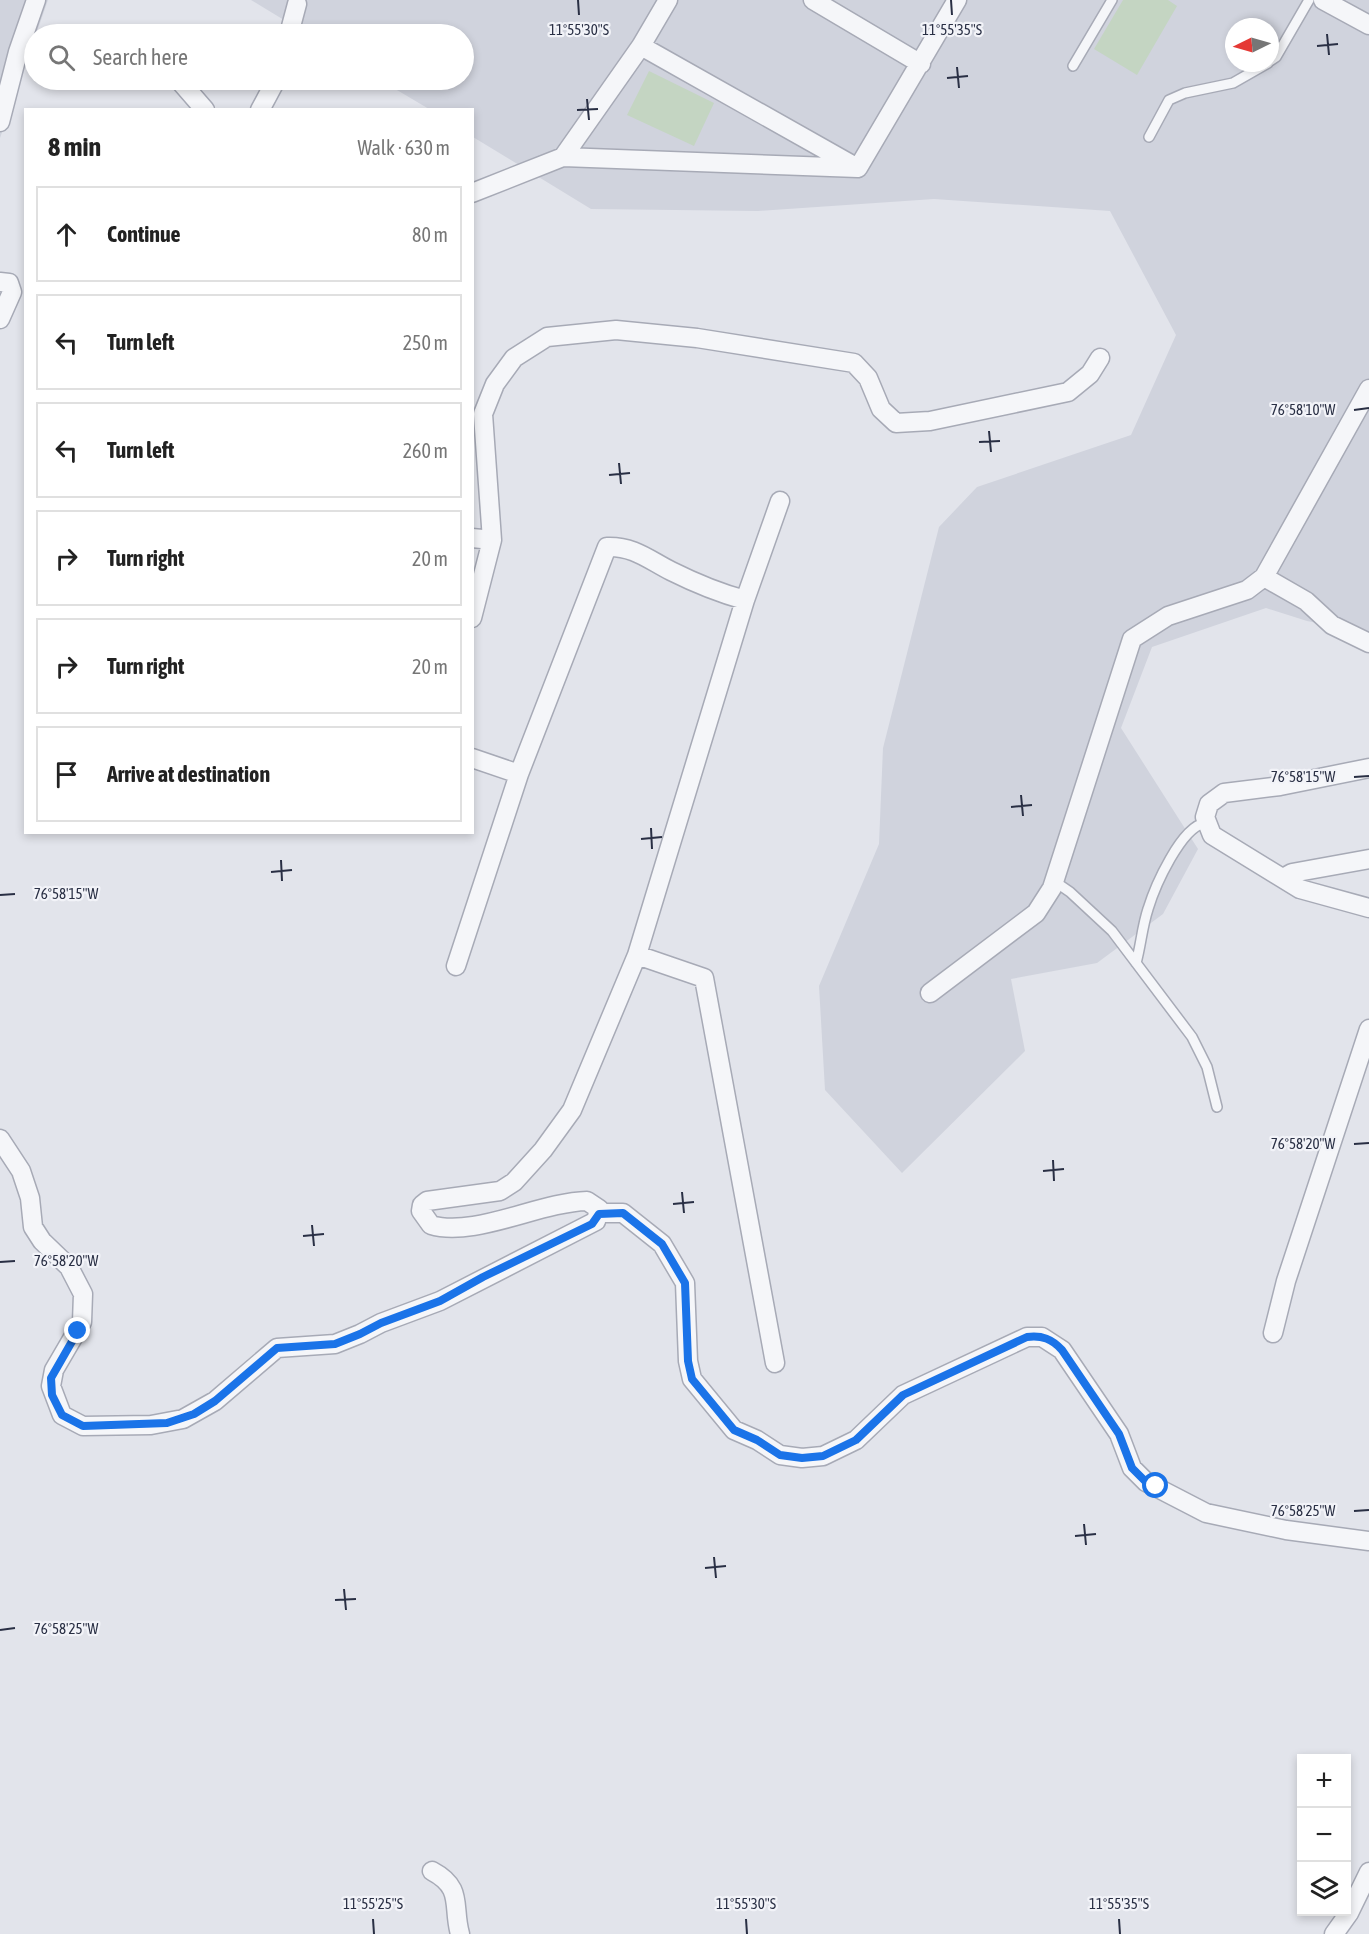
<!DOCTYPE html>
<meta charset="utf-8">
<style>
:root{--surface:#fff;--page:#f2f2f2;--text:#222;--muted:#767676;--line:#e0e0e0}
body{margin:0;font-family:"Asap Condensed",sans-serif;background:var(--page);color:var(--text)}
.controls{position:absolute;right:18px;bottom:18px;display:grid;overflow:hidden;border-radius:0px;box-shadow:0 3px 9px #0003}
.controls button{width:54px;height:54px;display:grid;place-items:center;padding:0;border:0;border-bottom:2px solid var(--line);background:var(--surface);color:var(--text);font:30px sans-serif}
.compass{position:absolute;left:1225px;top:18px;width:54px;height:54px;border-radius:50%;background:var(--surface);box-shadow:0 3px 9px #0003;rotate:265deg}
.stop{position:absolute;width:18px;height:18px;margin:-14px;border:4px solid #1a73e8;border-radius:50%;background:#fff}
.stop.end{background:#1a73e8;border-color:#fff;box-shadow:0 2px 6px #0008}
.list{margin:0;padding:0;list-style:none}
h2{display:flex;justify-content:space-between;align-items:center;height:78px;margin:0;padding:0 24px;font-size:26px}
h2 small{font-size:20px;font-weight:400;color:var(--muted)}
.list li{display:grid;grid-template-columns:39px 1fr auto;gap:18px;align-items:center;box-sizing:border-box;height:96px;margin:0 12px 12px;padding:0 12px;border:2px solid var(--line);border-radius:0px}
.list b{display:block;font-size:22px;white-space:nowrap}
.list em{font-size:20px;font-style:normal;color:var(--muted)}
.icon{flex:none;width:33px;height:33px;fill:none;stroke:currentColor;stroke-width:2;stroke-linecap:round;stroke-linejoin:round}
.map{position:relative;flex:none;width:1369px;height:1934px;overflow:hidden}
.search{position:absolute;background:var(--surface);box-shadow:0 3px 9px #0003;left:24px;top:24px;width:450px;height:66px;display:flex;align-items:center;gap:15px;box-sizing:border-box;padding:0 21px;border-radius:33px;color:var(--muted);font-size:22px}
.panel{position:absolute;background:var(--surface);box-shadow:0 3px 9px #0003;left:24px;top:108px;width:450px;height:726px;border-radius:0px}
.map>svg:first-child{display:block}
</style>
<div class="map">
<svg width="1369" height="1934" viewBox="0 0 1369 1934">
<rect width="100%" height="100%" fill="#e2e4eb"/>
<!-- built -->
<path fill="#d0d3dd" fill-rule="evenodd" d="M0,0H48L0,138Z
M251,0H1369V633L1307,621L1266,608L1152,647L1121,728L1198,849L1163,914L1097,963L1011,979L1025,1051L902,1173L825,1090L819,986L879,844L883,748L939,527L977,487L1131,435L1176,335L1110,211L934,199L758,211L591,209L473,137L472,110L429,109L380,80H464V34H307ZM1234,27H1270V63H1234Z"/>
<!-- green -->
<path fill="#c4d5c2" d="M1123,0H1168L1177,6L1137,75L1094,49Z
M649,71L714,103L694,146L627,115Z"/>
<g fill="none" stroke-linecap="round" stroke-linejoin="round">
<defs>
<path id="service" d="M1270,61L1276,57L1309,0
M1073,66L1112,0
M1149,137L1169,100L1185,93L1233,83L1268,63
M1054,881L1070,892L1112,931L1192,1037L1207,1067L1217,1107
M1136,963C1141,945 1142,927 1148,909C1155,886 1181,827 1205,823"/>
<path id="minor" d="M813,0L921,64
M1323,0L1369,25
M289,34L297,4
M641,46L854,166
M179,80L205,110
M260,110L276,80
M0,122L18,52L36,0
M563,157L858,168
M858,168L957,0
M472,193L563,157L641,46L668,0
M0,282L9,283L12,292L0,319
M472,538L492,540
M1264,577L1306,601L1332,625L1369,643
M472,618L492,540L483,414L495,384L514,358L547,337L616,330L697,338L854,363L868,378L881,409L896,423L930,421L1068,392L1090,374L1100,358
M472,758L519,774
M1369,768L1280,786L1224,793L1209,804L1205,817L1212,835L1300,889L1369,908
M1283,878L1292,873L1369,859
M637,955L704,978L775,1363
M456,966L519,774L607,547C634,546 649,560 671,571C695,583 719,593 745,600
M930,993L1036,913L1052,888L1132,639L1168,616L1247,590L1264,577L1369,389
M0,1139L21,1171L30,1198L33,1227L42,1241L69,1267L83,1294L82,1322L54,1370L51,1386L62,1415L83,1426L151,1425L183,1419L215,1401L277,1348L335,1344L360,1334L381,1323L440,1301L596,1221L599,1209L587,1201C540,1202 474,1238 431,1225L421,1211L422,1205L427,1201L500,1191L514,1182L543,1150L572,1110L637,955L745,600L780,501
M599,1213H623L662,1244L685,1283L688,1361L692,1379L734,1430L757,1440L780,1455L802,1458L823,1456L856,1440L903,1395L1027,1337H1042L1062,1350L1119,1434L1132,1468L1146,1482L1206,1513L1286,1530L1369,1541
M1273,1333L1286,1281L1369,1029
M432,1871C464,1888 452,1906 460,1934
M1334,1934L1349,1913L1369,1872"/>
</defs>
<!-- service casing -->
<use href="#service" stroke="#a7aab6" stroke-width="12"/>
<!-- minor casing -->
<use href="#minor" stroke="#a7aab6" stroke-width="21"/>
<!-- service -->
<use href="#service" stroke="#f5f6f9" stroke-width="9"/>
<!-- minor -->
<use href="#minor" stroke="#f5f6f9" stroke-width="18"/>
</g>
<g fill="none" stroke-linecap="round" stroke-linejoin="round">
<!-- route -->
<path stroke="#1a73e8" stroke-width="8" d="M78,1331L51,1378L52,1395L62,1415L83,1426L167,1423L194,1414L215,1401L277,1348L335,1344L360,1334L381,1323L440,1301L483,1277L592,1224L599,1214L623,1213L662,1244L685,1283L688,1361L692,1379L734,1430L757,1440L780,1455L802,1458L823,1456L856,1440L903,1395L1027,1337C1042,1335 1052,1339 1062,1350L1119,1434L1132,1468L1146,1482L1156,1486"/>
</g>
<!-- ticks -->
<path fill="none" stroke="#292f44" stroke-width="2" d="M578,0L579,15M951,0L952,15M1327,34L1329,55M1317,46L1338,44M957,67L959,88M947,78L968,76M587,99L589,120M577,110L598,109M1354,410L1369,408M989,431L991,452M979,442L1000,441M619,463L621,484M609,475L630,473M1354,777L1369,776M1021,795L1023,816M1011,807L1032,805M651,828L652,849M641,839L662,837M281,860L282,881M271,872L292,870M0,895L15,894M1354,1144L1369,1143M1053,1160L1054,1181M1043,1171L1064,1169M682,1192L684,1213M673,1204L694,1202M312,1225L314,1246M303,1236L324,1234M0,1262L15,1261M1354,1511L1369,1510M1084,1524L1086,1545M1075,1536L1096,1534M714,1557L716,1578M705,1568L726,1566M344,1589L346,1610M335,1600L356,1599M0,1630L15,1628M373,1919L374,1934M746,1919L747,1934M1119,1919L1120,1934"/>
<g font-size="15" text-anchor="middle" fill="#292f44" stroke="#f2f3f8" stroke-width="4.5" stroke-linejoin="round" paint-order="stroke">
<text x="579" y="35">11°55'30"S</text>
<text x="952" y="35">11°55'35"S</text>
<text x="1303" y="415">76°58'10"W</text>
<text x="1303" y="782">76°58'15"W</text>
<text x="66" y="899">76°58'15"W</text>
<text x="1303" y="1149">76°58'20"W</text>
<text x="66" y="1266">76°58'20"W</text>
<text x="1303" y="1516">76°58'25"W</text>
<text x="66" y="1634">76°58'25"W</text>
<text x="373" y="1909">11°55'25"S</text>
<text x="746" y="1909">11°55'30"S</text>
<text x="1119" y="1909">11°55'35"S</text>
</g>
</svg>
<div class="controls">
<button>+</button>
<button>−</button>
<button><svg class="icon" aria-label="layers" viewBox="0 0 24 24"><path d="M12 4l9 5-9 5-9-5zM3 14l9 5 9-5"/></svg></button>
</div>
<svg class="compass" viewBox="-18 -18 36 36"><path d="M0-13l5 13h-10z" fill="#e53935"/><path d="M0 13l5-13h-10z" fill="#767676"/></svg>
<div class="stop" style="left:1156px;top:1486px"></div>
<div class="stop end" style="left:78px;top:1331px"></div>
<div class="search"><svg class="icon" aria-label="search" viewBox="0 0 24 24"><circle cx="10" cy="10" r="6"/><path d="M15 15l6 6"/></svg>Search here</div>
<section class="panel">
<h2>8 min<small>Walk · 630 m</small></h2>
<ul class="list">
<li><svg class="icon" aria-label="ahead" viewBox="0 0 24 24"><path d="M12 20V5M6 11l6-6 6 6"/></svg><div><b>Continue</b></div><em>80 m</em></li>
<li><svg class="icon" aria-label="left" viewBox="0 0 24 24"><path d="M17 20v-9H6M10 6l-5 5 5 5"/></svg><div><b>Turn left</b></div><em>250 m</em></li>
<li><svg class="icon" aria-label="left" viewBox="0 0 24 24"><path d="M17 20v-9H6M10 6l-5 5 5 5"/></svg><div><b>Turn left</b></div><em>260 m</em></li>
<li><svg class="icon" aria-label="right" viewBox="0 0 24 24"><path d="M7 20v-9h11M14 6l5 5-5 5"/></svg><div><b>Turn right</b></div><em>20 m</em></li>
<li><svg class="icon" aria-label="right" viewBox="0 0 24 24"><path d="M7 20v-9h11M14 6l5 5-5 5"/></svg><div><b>Turn right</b></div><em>20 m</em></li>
<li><svg class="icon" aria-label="arrive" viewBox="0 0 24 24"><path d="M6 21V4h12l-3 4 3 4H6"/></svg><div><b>Arrive at destination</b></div></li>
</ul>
</section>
</div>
